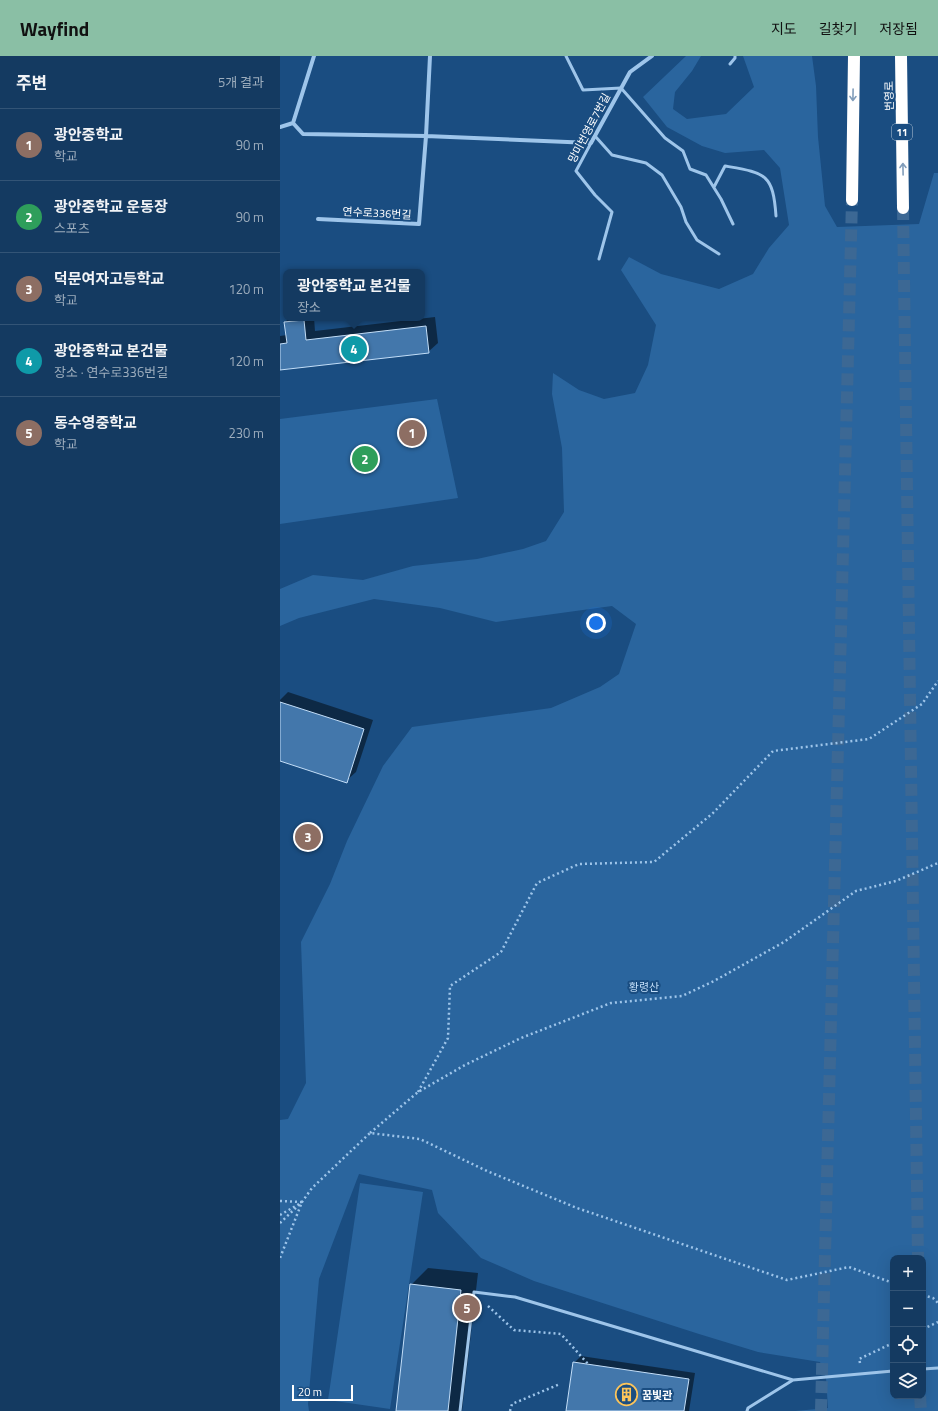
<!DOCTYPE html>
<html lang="ko">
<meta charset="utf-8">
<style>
:root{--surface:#143a61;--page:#21456a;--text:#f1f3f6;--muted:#9dadbd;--line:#335476;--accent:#8abfa5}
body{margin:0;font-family:"Titillium Web","Noto Sans KR",sans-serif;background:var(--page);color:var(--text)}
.controls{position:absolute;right:12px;bottom:12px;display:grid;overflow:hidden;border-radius:8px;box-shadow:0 4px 16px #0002}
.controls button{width:36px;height:36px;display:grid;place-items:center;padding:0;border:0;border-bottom:1px solid var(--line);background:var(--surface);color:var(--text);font:20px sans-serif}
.scale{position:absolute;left:12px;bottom:10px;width:61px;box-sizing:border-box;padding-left:4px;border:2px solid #fff;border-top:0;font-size:11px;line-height:14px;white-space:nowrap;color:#fff;-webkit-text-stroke:3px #1a4d81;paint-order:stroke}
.you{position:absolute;left:316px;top:567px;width:14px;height:14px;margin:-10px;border:3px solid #fff;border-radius:50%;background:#1a73e8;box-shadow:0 0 0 6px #1a73e833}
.badge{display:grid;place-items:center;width:26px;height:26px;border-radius:50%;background:var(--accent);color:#fff;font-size:13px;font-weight:700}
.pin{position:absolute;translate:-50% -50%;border:2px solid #fff;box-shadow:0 1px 4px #0006}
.popup{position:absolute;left:3px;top:213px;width:142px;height:52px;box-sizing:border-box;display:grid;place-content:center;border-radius:8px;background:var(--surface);filter:drop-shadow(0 1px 3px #0005);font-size:13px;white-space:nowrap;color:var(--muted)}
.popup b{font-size:15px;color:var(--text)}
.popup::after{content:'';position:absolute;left:50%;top:100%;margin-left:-8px;border:8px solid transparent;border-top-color:var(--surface)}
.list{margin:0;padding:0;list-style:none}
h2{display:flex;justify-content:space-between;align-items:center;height:52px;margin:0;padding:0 16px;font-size:17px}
h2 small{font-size:13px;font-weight:400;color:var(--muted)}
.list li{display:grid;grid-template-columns:26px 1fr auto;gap:12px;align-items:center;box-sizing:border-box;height:72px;padding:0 16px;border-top:1px solid var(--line)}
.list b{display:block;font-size:15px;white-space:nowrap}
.list p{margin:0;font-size:13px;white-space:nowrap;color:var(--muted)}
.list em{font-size:13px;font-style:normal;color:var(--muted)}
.icon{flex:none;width:22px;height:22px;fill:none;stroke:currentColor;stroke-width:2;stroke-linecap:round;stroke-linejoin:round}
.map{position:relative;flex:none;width:658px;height:1355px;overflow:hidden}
header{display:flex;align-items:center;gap:24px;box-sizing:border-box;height:56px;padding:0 20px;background:var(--accent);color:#111}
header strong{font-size:19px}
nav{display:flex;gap:22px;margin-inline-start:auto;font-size:14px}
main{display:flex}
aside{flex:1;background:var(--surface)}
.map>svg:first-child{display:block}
</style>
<header>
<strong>Wayfind</strong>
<nav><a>지도</a><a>길찾기</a><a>저장됨</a></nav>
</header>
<main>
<aside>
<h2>주변<small>5개 결과</small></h2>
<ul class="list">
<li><span class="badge" style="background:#8d6e63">1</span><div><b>광안중학교</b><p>학교</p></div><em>90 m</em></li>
<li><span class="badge" style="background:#2e9e5b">2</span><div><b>광안중학교 운동장</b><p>스포츠</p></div><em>90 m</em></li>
<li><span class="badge" style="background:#8d6e63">3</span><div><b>덕문여자고등학교</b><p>학교</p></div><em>120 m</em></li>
<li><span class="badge" style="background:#0f9aa8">4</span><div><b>광안중학교 본건물</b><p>장소 · 연수로336번길</p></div><em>120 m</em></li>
<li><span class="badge" style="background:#8d6e63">5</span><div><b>동수영중학교</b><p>학교</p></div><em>230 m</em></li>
</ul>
</aside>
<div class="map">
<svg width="658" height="1355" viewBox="0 0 658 1355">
<rect width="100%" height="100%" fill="#1a4d81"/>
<!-- green -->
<path fill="#2a659e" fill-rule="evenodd" d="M406,0H421L412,15L395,36L393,53L407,63L446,58L474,31L463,0H532L536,30L538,81L545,150L557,171L639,168L654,117H658V1355H515L548,1352L546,1322L540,1306L478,1296L419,1278L254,1225L201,1202L158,1157L152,1134L79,1118L39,1223L28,1348L29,1355H0V1064L8,1063L26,1027L21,886L50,828L67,785L103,710L132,671L271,652L320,631L339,618L356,568L332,550L216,566L160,552L94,543L19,562L0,570V533L33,519L83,524L133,510L197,503L243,493L266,485L284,456L282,392L272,338L273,317L299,334L324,343L355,337L368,309L376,269L341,214L349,201L381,218L439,233L473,218L489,192L509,169L500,112L484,94L445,97L422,90L387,71L363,41ZM613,1202H643V1340H613Z
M157,343L178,442L0,468V363Z
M80,1127L143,1136L110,1353L48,1344Z"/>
<!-- shadow -->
<path fill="#0007" d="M155,261L158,287L148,296L0,313V280L7,279L5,266L10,262H34L35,275Z
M8,636L93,664L76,716L66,725L0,704V644Z
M148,1212L198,1217L182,1355H117L131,1229Z
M301,1300L415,1317L409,1355H287L294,1307Z"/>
<!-- building -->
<path fill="#4377ab" stroke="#c3def8" d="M24,264L26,284L146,270L149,297L0,314V288L7,287L4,266Z
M0,646L84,673L67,727L0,705Z
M130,1228L181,1234L168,1355H116Z
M293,1306L409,1323L404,1355H286Z"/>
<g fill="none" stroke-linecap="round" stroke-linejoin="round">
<!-- highway-tunnel -->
<path stroke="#3c6894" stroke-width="12" stroke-dasharray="12 6" stroke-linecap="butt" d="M623,152L638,1202
M640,1340L641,1355
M541,1355L572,144"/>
<!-- path -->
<path stroke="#9ec5ea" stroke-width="2.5" stroke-dasharray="2 3" stroke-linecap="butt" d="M138,1036L168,982L170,930L221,896L257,827L299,808L374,806L433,757L493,695L589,683L642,648L658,625
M90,1077L138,1036L185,1009L241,982L331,947L402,940L434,925L504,886L576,835L616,825L658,807
M0,1145L22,1146L0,1202
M0,1159L19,1148
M0,1167L22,1146L32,1132L90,1077L140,1083L207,1115L297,1152L507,1224L569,1211L613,1227
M643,1239L653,1242L658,1247
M208,1250L234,1274L281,1278L309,1309
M643,1273L658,1266
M580,1307L579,1303L613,1287
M230,1355L232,1348L280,1328"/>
<!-- lane -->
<path stroke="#9ec5ea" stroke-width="3" d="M286,0L303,34L341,32L385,82L403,95L410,113L426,119L441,143L453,168
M450,8L455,2V0
M315,80L332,99L366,107L382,119L401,151L406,166L417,184L439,198
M311,87L296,115L315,139L332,156L319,203
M434,131L445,110C485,117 493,117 496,160
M643,1313L658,1312
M180,1355L194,1236L235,1241L513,1324L613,1315
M467,1355L468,1352L513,1324"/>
<!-- street -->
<path stroke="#9ec5ea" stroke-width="4" d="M13,67L23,78L146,80L311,87L350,16L372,0
M0,71L13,67L34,0
M38,163L139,168L146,80L150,0"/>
<!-- highway -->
<path stroke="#fff" stroke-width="12" d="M621,0L623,152
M572,144L574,0"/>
</g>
<!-- one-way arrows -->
<defs><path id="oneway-shaft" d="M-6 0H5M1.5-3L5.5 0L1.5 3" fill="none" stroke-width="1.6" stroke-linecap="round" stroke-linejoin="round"/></defs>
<g stroke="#819dba">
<use href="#oneway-shaft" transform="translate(573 39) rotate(91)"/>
<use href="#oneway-shaft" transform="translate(623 113) rotate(-91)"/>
</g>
<!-- icons -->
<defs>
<symbol id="building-ring" viewBox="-11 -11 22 22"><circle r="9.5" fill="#1a4d81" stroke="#fcc45a" stroke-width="1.5"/><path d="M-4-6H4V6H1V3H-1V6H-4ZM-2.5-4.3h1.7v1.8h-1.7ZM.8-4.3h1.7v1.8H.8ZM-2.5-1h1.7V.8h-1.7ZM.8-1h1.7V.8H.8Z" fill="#fcc45a"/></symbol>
</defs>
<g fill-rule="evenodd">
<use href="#building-ring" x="334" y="1326" width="25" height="25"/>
</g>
<g text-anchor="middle" stroke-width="4" stroke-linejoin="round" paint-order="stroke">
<!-- shield labels -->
<rect fill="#1a4d81" stroke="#bacad9" stroke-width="1" x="612" y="68" width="20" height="16" rx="3"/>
<g font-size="10" font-weight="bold" fill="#fff">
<text x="622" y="80">11</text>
</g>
<!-- street labels -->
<g font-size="11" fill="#fff" stroke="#1a4d81">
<text transform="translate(609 40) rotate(-91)" y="4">번영로</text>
<text transform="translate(309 72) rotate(-62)" y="4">망미번영로7번길</text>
<text transform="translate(97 157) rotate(3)" y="4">연수로336번길</text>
</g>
<!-- park labels -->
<g font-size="11" fill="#c3def8" stroke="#1a4d81">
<text x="364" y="935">황령산</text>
</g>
<!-- poi labels -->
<g font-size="11" font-weight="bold" fill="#fff" stroke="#1a4d81" text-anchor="start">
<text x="362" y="1343">꿈빛관</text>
</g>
</g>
</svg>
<div class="controls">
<button>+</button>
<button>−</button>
<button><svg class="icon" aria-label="locate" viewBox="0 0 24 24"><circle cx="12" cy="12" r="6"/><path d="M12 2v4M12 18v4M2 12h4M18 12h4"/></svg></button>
<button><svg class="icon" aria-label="layers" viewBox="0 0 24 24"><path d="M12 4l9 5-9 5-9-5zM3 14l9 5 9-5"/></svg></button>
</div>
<div class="scale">20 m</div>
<div class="you"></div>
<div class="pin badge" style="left:132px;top:377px;background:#8d6e63">1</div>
<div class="pin badge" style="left:85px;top:403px;background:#2e9e5b">2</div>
<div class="pin badge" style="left:28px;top:781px;background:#8d6e63">3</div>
<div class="pin badge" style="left:74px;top:293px;background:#0f9aa8">4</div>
<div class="popup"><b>광안중학교 본건물</b>장소</div>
<div class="pin badge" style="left:187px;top:1252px;background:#8d6e63">5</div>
</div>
</main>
